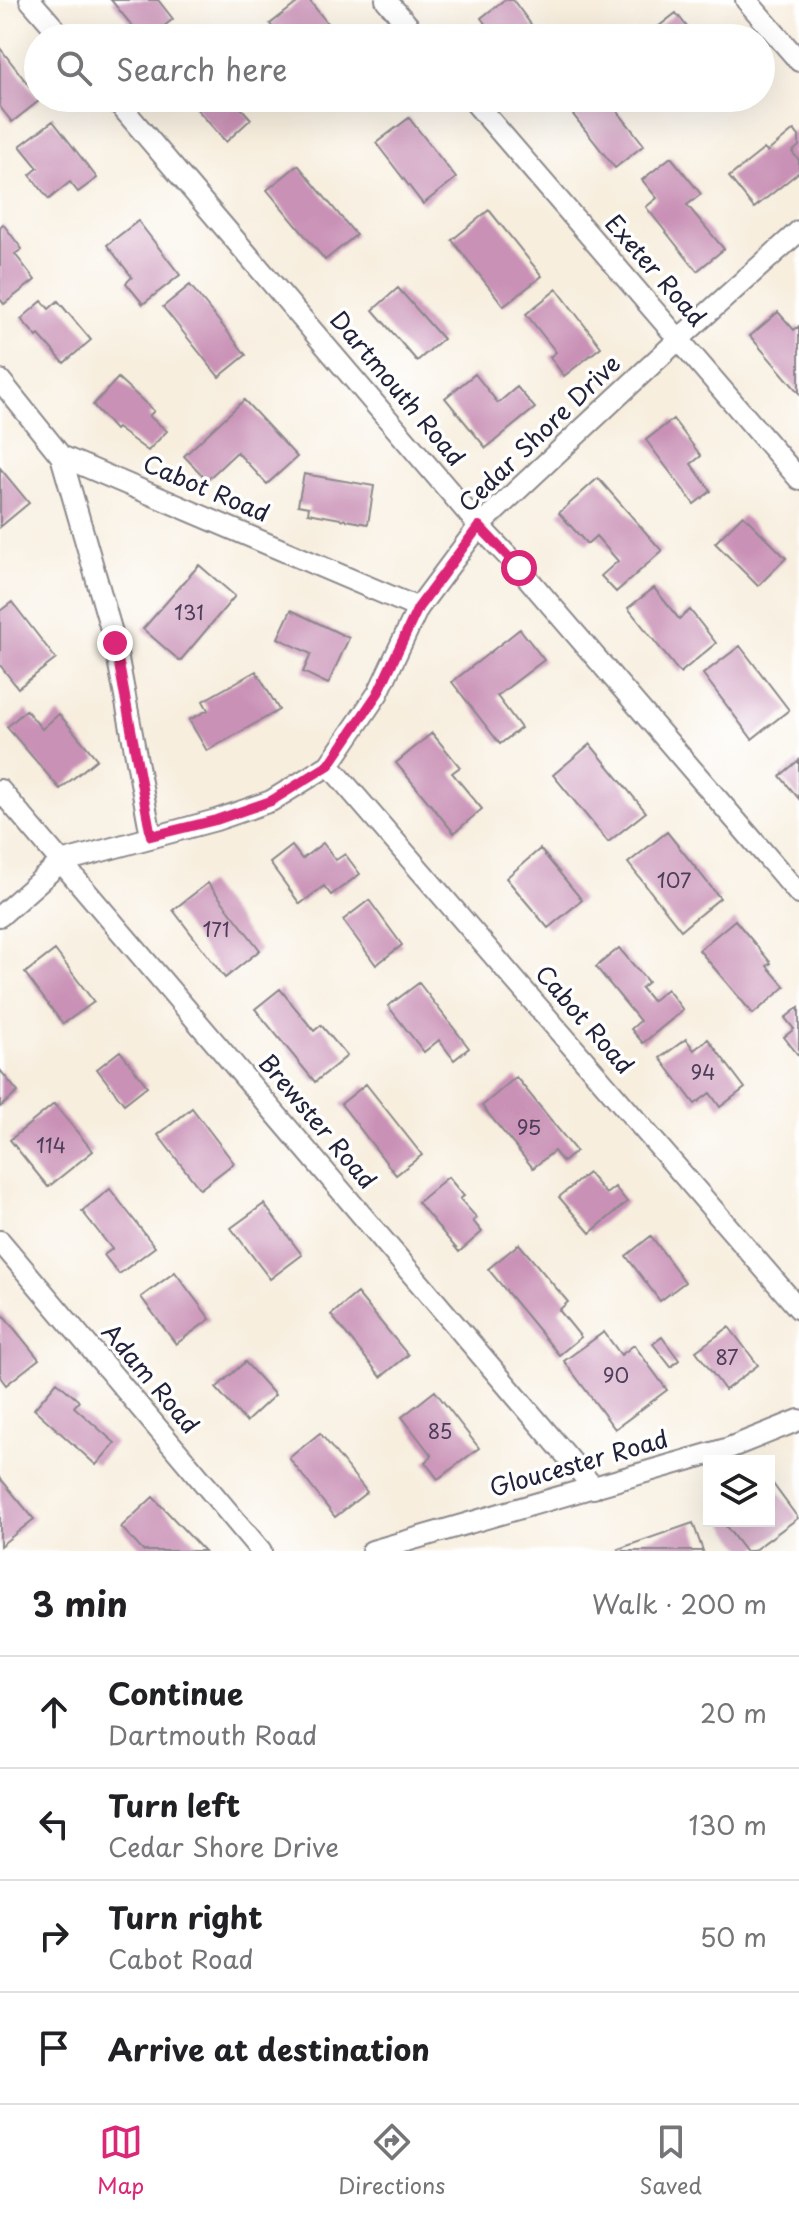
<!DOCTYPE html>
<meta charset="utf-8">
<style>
:root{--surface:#fff;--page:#f6f6f6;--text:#202124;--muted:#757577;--line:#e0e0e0;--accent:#db2777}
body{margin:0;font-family:"Playpen Sans",sans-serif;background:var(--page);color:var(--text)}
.controls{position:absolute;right:24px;bottom:24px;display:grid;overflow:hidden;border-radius:0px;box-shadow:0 8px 32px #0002}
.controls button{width:72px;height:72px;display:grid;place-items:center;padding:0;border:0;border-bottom:2px solid var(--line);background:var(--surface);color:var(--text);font:40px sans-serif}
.stop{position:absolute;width:24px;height:24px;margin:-18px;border:6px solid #db2777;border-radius:50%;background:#fff}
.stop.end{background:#db2777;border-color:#fff;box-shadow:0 2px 8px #0008}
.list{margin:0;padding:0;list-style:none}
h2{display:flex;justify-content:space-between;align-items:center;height:104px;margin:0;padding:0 32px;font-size:34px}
h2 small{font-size:26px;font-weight:400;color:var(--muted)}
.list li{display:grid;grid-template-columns:52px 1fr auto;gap:24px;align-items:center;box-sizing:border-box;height:112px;padding:0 32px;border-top:2px solid var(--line)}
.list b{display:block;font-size:30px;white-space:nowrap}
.list p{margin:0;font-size:26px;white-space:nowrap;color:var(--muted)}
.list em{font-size:26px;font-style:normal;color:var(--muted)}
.icon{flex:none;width:44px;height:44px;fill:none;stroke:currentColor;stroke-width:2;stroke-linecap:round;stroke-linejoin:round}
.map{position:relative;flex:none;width:799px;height:1551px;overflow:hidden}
.search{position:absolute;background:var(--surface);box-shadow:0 8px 32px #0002;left:24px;right:24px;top:24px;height:88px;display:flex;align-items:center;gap:20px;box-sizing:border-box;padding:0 28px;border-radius:44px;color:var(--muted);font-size:30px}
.sheet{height:552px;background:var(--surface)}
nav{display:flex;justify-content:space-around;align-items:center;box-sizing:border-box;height:112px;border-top:2px solid var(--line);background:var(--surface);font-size:22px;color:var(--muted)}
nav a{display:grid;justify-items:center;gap:4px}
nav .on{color:var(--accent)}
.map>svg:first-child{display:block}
</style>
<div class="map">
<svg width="799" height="1551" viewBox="0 0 799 1551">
<rect width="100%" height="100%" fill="#fff"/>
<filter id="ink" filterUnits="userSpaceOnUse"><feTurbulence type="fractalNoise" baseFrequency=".0125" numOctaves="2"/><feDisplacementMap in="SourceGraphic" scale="16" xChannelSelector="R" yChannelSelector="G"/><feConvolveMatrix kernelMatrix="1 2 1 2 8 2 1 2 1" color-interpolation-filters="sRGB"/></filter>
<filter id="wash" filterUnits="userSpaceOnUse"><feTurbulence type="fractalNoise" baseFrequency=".006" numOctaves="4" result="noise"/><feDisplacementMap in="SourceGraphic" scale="32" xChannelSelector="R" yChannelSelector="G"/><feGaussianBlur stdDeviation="1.8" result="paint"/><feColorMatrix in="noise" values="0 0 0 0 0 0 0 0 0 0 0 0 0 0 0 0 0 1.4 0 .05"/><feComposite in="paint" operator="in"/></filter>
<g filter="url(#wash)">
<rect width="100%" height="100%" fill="#f7eede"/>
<g id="blocks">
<!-- building -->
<path fill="#c991b6" d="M111,0H158L173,19L149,38H142Z
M301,0H309L339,38H297L291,30L281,38L270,24Z
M504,0H513L541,38H496L481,18Z
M676,13L696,38H652L649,34Z
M0,48L40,100L12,122L0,107Z
M187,98H232L251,119L226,142Z
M560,98H600L607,106L611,103L644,145L615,168Z
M409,118L456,178L423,204L376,143Z
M53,121L97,178L78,192L70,182L49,199L30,175L38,168L20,146Z
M794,130L799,136V146L792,152L799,160V172L754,208L729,177L764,149L767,152Z
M671,157L701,194L687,205L724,249L697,271L646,207L657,198L642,180Z
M298,165L356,235L325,260L267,190Z
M489,210L542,276L504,306L452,240Z
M138,221L180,275L143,304L126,283L132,277L107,245Z
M3,224L22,249L15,254L35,280L4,304L0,299V227Z
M190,285L246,355L219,377L163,307Z
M398,288L443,339L417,361L373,310Z
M557,289L601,347L564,376L550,357L556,352L526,314Z
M42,301L49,309L58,301L91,340L64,363L39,335L37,337L21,319Z
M778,312L794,330L799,326V393L750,336Z
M475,374L498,403L517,387L535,408L486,448L445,398Z
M118,378L154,411L149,416L167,431L148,451L117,428L115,430L93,405Z
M244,400L297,457L267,484L237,452L207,480L184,456Z
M673,419L701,456L691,464L711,491L694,504L646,440Z
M0,468L29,503L0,527Z
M304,474L374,486L368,524L308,513L309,507L298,505Z
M598,478L662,551L616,592L601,576L618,561L596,536L587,544L559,513Z
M743,515L786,558L758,586L715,543Z
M199,565L235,596L180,661L143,629Z
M654,588L679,619L690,610L716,643L680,673L628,608Z
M12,602L56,659L18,688L0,665V611Z
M291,610L349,638L328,684L303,672L311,654L278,638Z
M520,629L544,660L497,696L521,728L500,744L452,682Z
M740,646L789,710L752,739L703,674Z
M256,671L279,710L207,751L189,720L208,710L203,701Z
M26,710L42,729L59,714L97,759L60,789L7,727Z
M432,733L460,767L452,773L482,809L454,833L396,763Z
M590,744L646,812L608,842L553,775Z
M799,760V799L780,776Z
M667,832L720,898L681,930L628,863Z
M323,843L336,860L345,854L360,874L331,895L324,886L300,904L270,863L292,846L302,859Z
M540,849L582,900L548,928L506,878Z
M208,883L260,950L225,978L173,910Z
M369,900L402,945L376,965L343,920Z
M735,920L771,963L767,966L785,987L753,1014L699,950Z
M619,948L648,982L641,988L652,1001L667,989L683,1010L643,1043L631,1029L640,1021L596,967Z
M55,950L94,1002L63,1024L25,973Z
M419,983L469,1048L454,1060L439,1040L424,1052L388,1006Z
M280,989L314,1031L321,1025L347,1056L315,1082L255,1009Z
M799,1007V1056L784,1037L794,1029L785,1018Z
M686,1039L694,1050L708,1039L745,1088L720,1107L710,1093L695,1104L660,1058Z
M120,1051L147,1086L124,1104L97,1069Z
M0,1070L18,1092L0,1107Z
M516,1077L576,1151L563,1162L554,1151L533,1168L482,1106Z
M366,1084L422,1155L396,1175L341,1104Z
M54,1104L93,1151L48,1187L10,1140Z
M192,1108L234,1163L200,1189L158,1135Z
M588,1173L606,1194L615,1187L627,1202L590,1233L559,1197Z
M448,1177L464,1196L460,1199L477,1218L473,1221L482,1232L459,1252L418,1202Z
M110,1189L155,1247L119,1274L104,1255L112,1249L82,1211Z
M264,1204L302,1255L270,1279L231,1228Z
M651,1236L685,1282L660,1301L626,1256Z
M519,1244L568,1302L559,1310L581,1337L559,1355L488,1269Z
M175,1272L210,1319L176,1344L141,1297Z
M357,1293L408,1355L381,1377L331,1315Z
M0,1311L39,1359L6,1385L0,1377Z
M729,1327L758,1365L725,1390L696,1351Z
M604,1332L621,1355L634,1345L667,1390L615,1429L564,1361Z
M662,1337L679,1360L671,1367L653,1344Z
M245,1362L275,1395L246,1422L216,1388Z
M57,1382L79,1401L74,1407L115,1443L96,1465L34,1409Z
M435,1391L479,1448L438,1479L425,1462L432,1456L402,1417Z
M320,1433L367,1492L335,1517L289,1458Z
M0,1478L34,1519L0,1546Z
M773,1484L798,1518L753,1551H745L722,1521H769V1487Z
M153,1497L204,1551H143L121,1527Z
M693,1523L703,1551H619L618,1549Z"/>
</g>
</g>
<g filter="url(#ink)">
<use href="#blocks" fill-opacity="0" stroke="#8c888c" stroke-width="2"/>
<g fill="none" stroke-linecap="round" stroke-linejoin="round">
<defs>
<path id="minor" d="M30,0L63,38
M386,0L419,38
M746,0L799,61
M114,98L479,526L519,568L799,894
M471,98L799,479
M0,380L61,456L418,608
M61,456L115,643L151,836
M329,765L799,1309
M0,790L594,1488
M0,916L61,862L216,820L271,801L329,765L378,693L418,608L479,526L679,339L799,231
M0,1241L261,1551
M372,1551L729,1448L799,1420"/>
</defs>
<!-- minor casing -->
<use href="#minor" stroke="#8c888c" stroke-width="24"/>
<!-- minor -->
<use href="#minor" stroke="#fff" stroke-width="20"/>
</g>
</g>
<g fill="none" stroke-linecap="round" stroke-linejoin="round" filter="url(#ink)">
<!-- route -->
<path stroke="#db2777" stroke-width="10" d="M115,643L151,836L216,820L271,801L329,765L378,693L418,608L479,526L519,568"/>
</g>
<g text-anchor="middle" stroke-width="7" stroke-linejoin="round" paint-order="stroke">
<!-- number labels -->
<g font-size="20" fill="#4c3e5a">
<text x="189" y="620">131</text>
<text x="674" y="888">107</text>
<text x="216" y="937">171</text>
<text x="703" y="1080">94</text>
<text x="529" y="1135">95</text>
<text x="51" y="1153">114</text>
<text x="727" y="1365">87</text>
<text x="616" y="1383">90</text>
<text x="440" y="1439">85</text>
</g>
<!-- street labels -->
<g font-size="24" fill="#22223b" stroke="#fff">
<text transform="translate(655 271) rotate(49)" y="8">Exeter Road</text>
<text transform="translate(397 389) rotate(50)" y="8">Dartmouth Road</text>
<text transform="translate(540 434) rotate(-44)" y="8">Cedar Shore Drive</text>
<text transform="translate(206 489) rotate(23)" y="8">Cabot Road</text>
<text transform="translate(584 1020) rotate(49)" y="8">Cabot Road</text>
<text transform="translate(317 1122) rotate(50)" y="8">Brewster Road</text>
<text transform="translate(150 1379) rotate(50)" y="8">Adam Road</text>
<text transform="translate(579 1464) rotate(-16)" y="8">Gloucester Road</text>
</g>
</g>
</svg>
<div class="controls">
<button><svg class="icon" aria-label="layers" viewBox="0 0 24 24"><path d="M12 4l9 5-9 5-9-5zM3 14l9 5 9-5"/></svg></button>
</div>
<div class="stop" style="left:519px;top:568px"></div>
<div class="stop end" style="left:115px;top:643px"></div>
<div class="search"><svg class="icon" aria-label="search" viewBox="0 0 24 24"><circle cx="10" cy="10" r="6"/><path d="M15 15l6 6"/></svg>Search here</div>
</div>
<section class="sheet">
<h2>3 min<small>Walk · 200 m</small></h2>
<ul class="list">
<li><svg class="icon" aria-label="ahead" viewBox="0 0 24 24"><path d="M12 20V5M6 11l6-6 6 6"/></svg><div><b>Continue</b><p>Dartmouth Road</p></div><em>20 m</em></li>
<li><svg class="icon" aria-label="left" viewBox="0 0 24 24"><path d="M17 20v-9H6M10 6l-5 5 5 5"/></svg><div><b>Turn left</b><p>Cedar Shore Drive</p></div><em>130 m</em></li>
<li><svg class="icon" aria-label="right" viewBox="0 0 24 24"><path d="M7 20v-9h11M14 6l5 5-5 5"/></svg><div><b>Turn right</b><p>Cabot Road</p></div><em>50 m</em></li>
<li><svg class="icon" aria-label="arrive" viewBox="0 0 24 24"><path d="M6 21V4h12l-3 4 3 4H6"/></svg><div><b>Arrive at destination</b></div></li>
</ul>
</section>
<nav>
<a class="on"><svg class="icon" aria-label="map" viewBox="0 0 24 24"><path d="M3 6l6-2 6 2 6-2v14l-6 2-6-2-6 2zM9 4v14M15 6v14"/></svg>Map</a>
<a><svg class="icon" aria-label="directions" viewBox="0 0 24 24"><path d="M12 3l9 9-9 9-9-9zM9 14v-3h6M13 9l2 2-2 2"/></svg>Directions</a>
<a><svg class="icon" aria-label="saved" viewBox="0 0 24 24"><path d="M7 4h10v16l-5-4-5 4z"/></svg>Saved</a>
</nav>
